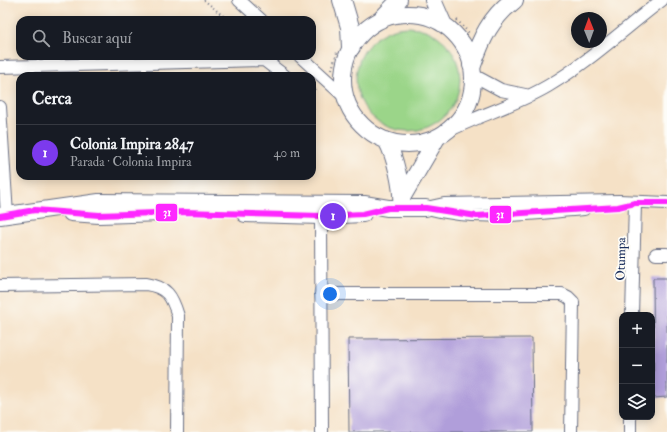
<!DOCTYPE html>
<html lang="es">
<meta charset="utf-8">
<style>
:root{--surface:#171b24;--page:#20242c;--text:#f1f3f6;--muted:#9ea1a6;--line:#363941;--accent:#7c3aed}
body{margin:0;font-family:"IM FELL Double Pica",serif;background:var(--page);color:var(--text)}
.controls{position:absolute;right:12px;bottom:12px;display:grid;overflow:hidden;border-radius:8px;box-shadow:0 2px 10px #0003}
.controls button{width:36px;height:36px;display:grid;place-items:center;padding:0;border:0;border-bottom:1px solid var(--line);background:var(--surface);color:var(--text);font:20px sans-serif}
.compass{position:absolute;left:571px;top:12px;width:36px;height:36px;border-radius:50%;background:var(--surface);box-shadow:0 2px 10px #0003;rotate:359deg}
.you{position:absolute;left:330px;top:294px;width:14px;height:14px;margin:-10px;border:3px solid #fff;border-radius:50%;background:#1a73e8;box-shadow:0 0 0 6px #1a73e833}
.badge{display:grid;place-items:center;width:26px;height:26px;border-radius:50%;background:var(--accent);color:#fff;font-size:13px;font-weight:700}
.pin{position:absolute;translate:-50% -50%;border:2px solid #fff;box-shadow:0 1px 4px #0006}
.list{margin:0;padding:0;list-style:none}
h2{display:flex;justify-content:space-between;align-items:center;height:52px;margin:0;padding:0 16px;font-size:17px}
h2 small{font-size:13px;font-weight:400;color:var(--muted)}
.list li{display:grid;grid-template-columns:26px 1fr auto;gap:12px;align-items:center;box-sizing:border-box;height:56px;padding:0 16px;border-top:1px solid var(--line)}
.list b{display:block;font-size:15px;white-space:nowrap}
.list p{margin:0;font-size:13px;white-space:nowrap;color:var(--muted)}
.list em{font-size:13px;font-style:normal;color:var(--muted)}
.icon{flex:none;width:22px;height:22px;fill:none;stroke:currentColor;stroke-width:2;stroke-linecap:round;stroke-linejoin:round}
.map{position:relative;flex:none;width:667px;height:432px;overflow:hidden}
.search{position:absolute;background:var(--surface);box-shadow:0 2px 10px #0003;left:16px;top:16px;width:300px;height:44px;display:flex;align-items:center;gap:10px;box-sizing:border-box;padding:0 14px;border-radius:12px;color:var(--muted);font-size:15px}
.panel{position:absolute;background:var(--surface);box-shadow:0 2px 10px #0003;left:16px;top:72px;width:300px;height:108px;border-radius:12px}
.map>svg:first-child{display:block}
</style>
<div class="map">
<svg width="667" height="432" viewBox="0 0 667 432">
<rect width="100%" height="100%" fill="#fdfcf7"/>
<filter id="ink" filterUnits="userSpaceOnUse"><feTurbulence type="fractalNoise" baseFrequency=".025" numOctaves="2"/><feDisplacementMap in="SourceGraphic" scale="8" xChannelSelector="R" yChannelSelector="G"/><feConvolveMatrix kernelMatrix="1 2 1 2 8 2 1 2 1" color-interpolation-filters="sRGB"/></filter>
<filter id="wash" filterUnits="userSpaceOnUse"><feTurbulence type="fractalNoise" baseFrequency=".012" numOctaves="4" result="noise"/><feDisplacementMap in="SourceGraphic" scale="16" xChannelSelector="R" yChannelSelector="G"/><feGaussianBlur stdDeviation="0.9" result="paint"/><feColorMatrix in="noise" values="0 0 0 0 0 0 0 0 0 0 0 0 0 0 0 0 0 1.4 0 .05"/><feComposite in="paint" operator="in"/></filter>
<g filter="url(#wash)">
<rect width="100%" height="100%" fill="#f5e1c6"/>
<!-- green -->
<path fill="#9bd589" stroke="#5b8274" d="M356 79a52 52 0 1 1 104 0a52 52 0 1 1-104 0Z"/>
<g id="blocks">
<!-- building -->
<path fill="#b09eda" d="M653,278H667V397L654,398Z
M532,338L533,432H349L348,339Z"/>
</g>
</g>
<g filter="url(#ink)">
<use href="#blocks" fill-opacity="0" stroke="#676d82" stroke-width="1"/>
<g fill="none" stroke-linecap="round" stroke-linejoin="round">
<defs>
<path id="minor" d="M239,0L261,20
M300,56L345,97
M264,60L285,76
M0,67L264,60L274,56
M473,75L501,90L530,96
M0,107L7,215
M446,132C479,115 516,105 548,86C589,62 624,29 662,0
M426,208L444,204L619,201L667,203
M427,208C478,222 532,213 584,209
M321,216L322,432
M656,254H667
M0,286L146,284C167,287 172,296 178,316L177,432
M321,294H562L568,297L573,302L571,432
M632,315L635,203
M630,432V417"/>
<path id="major" d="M433,0L444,25
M343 79a65 65 0 1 1 130 0a65 65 0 1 1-130 0Z
M381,19L399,0
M386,140C395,156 403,189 401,208
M402,198L437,138
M71,213L99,215L163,213
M245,214L321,216L363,214
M0,216L99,202L364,204L388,208H426"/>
<path id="highway" d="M342,0L350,27L351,47
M472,65C481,39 491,17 514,0"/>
</defs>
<!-- minor casing -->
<use href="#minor" stroke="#676d82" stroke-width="14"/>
<!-- major casing -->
<use href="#major" stroke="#676d82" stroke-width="18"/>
<!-- highway casing -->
<use href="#highway" stroke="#676d82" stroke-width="20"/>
<!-- path -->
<path stroke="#676d82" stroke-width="2" stroke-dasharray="1 3" stroke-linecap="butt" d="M204,0L228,20
M457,20L469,33
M332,69L337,52
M312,92L317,87"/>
<!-- minor -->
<use href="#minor" stroke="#fff" stroke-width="12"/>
<!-- major -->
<use href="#major" stroke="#fff" stroke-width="16"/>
<!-- highway -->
<use href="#highway" stroke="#fff" stroke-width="18"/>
<defs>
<path id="bus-1" d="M0,216L35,210L99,215L184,212L321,216L363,214L388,208H426L477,216L618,207L635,203H667"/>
</defs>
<!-- bus-1 casing -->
<use href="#bus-1" stroke="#fdfcf7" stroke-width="9"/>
<!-- bus-1 -->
<use href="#bus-1" stroke="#fe27ff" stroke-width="6"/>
</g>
</g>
<g text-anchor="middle" stroke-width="3.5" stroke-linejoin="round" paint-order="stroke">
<!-- street labels -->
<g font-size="13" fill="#1b2f5e" stroke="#fdfcf7">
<text transform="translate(620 259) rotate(-89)" y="5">Otumpa</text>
</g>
</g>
<g stroke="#fdfcf7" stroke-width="1.5">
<rect x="155" y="203" width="23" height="19" rx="4" fill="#fe27ff"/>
<rect x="489" y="205" width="23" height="19" rx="4" fill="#fe27ff"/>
</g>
<g font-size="11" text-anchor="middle" font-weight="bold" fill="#fff">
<text x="167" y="216">31</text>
<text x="500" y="218">31</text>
</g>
</svg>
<div class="controls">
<button>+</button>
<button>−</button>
<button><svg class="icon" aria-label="layers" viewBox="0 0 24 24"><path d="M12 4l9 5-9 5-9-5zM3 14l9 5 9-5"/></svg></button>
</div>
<svg class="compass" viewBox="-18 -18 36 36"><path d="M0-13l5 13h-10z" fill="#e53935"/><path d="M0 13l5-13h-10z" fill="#9ea1a6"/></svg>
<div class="you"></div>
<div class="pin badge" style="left:333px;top:216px">1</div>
<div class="search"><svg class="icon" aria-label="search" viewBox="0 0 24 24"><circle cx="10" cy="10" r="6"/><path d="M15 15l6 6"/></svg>Buscar aquí</div>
<section class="panel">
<h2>Cerca<small></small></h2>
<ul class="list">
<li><span class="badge">1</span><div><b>Colonia Impira 2847</b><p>Parada · Colonia Impira</p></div><em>40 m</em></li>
</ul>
</section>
</div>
